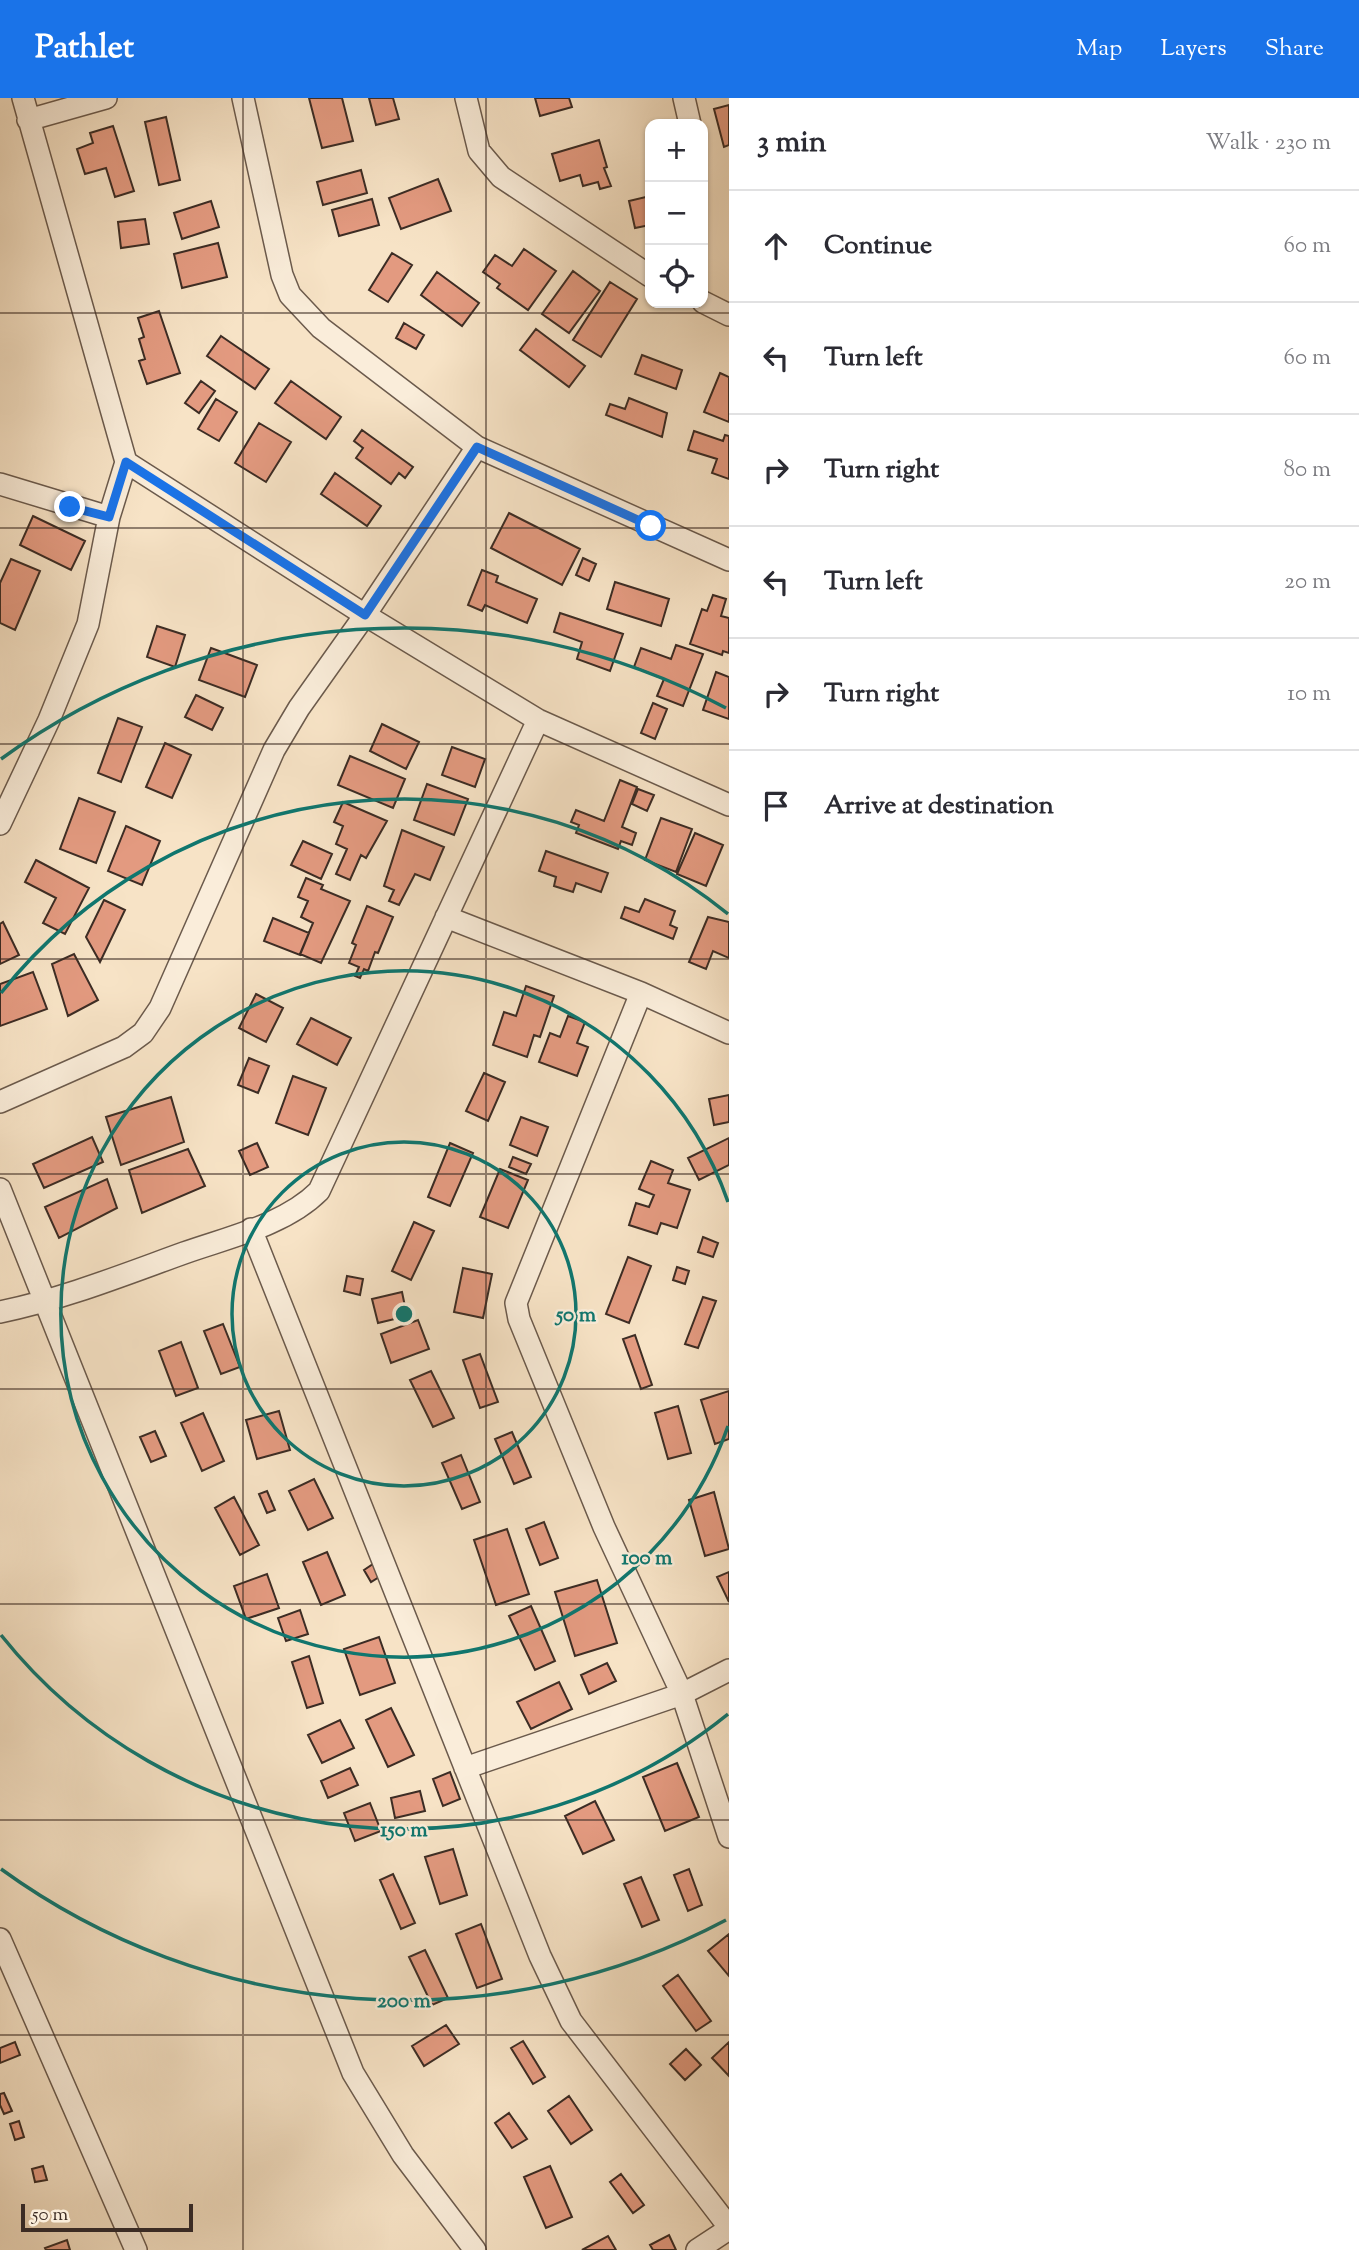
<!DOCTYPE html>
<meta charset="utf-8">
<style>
:root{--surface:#fff;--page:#f2f2f3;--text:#2b2b33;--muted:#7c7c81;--line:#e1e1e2;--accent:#1a73e8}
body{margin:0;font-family:"Sorts Mill Goudy",serif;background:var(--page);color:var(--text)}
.controls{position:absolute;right:21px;top:21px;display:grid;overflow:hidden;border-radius:14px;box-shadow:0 2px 5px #0004}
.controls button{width:63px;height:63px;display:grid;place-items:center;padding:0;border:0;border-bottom:2px solid var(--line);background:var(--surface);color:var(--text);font:35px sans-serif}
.scale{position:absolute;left:21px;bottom:18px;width:172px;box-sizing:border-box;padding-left:7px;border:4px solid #3c2c24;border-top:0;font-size:19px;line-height:24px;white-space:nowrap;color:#3c2c24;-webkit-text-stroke:5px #faedda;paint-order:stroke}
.stop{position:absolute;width:21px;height:21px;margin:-16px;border:5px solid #1a73e8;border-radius:50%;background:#fff}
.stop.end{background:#1a73e8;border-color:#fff;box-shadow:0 2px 7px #0008}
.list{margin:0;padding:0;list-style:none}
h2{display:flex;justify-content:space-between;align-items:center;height:91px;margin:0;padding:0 28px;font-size:30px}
h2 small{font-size:23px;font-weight:400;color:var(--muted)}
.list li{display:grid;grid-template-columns:46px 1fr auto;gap:21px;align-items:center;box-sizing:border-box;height:112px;padding:0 28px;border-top:2px solid var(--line)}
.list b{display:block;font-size:26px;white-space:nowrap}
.list em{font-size:23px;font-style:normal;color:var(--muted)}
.icon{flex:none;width:38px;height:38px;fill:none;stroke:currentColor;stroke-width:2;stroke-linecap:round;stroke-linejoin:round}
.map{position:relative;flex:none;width:729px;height:2152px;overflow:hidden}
header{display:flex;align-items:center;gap:42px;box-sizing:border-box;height:98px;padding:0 35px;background:var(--accent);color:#fff}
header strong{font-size:33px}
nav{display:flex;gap:38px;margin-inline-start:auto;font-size:24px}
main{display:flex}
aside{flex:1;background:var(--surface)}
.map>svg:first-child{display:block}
</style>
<header>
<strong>Pathlet</strong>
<nav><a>Map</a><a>Layers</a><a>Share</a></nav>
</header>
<main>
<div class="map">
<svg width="729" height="2152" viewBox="0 0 729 2152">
<rect width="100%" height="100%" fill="#f7e3c6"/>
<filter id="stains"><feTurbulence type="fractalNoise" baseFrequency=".00286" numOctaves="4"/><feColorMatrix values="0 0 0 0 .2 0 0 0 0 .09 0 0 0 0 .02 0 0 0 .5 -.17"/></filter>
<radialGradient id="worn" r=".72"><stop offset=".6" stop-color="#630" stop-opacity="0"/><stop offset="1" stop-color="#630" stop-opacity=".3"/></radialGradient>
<!-- building -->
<path fill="#e39a80" stroke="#3c2c24" stroke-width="2" d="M309,0H342L353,43L322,50Z
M369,0H393L399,21L376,27Z
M535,0H569L572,9L540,18Z
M729,7V47L724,49L714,11Z
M166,19L180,82L159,87L145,24Z
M113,28L134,93L115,99L106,70L85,76L77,51L93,45L90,35Z
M599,42L607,69L604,70L611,88L600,91L598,84L583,88L580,77L560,83L552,56Z
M361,72L367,95L323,107L317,84Z
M438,81L451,113L401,131L389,100Z
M650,98V127L635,130L629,103Z
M372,101L379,127L339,138L332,112Z
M211,103L219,129L182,141L174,115Z
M145,121L149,146L121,150L118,124Z
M218,145L227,179L182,190L174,156Z
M524,151L556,173L528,212L497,190L500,186L483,174L495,157L512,168Z
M392,155L412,167L388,204L369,192Z
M573,173L600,193L569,235L542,216Z
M437,174L479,205L462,228L421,197Z
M610,184L637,201L601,259L573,242Z
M159,213L180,275L147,286L139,263L145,261L139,241L144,239L138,220Z
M404,225L424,237L416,251L396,240Z
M536,231L585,268L569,289L520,252Z
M221,238L269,271L255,291L207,258Z
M642,257L682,272L676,291L635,276Z
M720,275L729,279V324L704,314Z
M201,283L215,293L199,315L185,305Z
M291,283L341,319L326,341L275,305Z
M629,300L667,315L662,339L606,317L610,306L625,311Z
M216,301L237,314L219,343L198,331Z
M259,325L291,344L266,384L235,365Z
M362,332L413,369L405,380L399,375L391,386L356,360L363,350L354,343Z
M694,333L723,343L725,337L729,338V381L712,375L717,361L688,352Z
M335,375L381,408L367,428L321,396Z
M509,415L580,451L562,487L491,450Z
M33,418L85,443L71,472L20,447Z
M583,460L596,466L589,483L576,477Z
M11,461L40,473L15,532L0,525V485Z
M482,472L498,478L496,484L537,501L527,525L485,507L482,513L468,507Z
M615,484L669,501L661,528L607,511Z
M713,497L726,501L721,518L729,520V555L723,553L722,557L690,546L702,511L707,513Z
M560,515L623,536L610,573L577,561L582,544L554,534Z
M157,528L185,537L175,569L147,559Z
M676,547L703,556L683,608L657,598L664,581L634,569L641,550L671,561Z
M211,550L257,567L245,599L199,582Z
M716,574L729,579V621L703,612Z
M196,597L223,610L212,632L185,619Z
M653,605L667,611L655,641L641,635Z
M118,620L142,629L121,684L98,675Z
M382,626L419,644L406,671L370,653Z
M165,645L191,657L172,700L146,689Z
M452,649L485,661L475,689L442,677Z
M350,658L405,681L393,710L338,687Z
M620,682L637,689L622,729L636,735L632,747L621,743L618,751L576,735L579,727L571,724L576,712L604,723Z
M427,686L468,701L454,737L414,722Z
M638,691L654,697L647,713L632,706Z
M79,700L115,714L96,765L60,751Z
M343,704L387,723L366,760L361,757L350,782L336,776L347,751L336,746L343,728L334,724Z
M661,720L692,731L676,774L645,762Z
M126,728L160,743L142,787L108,773Z
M402,732L444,749L430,782L415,776L399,807L389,803L394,792L384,788Z
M695,735L723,747L706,788L677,776Z
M303,743L332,756L321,781L291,767Z
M546,753L608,775L601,794L576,785L573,794L554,788L556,779L539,773Z
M36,762L89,790L65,836L43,825L56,800L25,784Z
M306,780L323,787L321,791L350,803L321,865L300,856L313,825L301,819L308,803L298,799Z
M645,801L675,813L670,827L677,830L673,841L621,820L625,809L639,814Z
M104,802L125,812L100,864L86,839Z
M367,808L393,819L378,855L375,854L368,873L364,871L360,880L355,878L359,869L349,865L356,847L352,845Z
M708,819L729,824V860L713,853L706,871L689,864Z
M273,820L309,835L300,857L264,843Z
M3,824L19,857L0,866V826Z
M74,856L98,902L68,918L52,866Z
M33,874L47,911L0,928V886Z
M526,888L554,898L540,939L534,937L527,959L493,947L504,914L516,918Z
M256,896L283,910L266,944L239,930Z
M568,918L585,924L577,945L588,949L577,978L539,964L550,935L560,939Z
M311,920L351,940L337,967L297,946Z
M249,960L269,968L258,995L238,987Z
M484,975L505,984L488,1023L466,1013Z
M293,978L326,990L308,1037L276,1025Z
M729,997V1024L714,1027L709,1001Z
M171,999L184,1044L121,1067L106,1019Z
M521,1019L548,1029L537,1058L510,1047Z
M92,1039L103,1064L44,1090L33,1066Z
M729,1040V1067L699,1082L688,1060Z
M257,1045L268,1069L250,1077L239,1053Z
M450,1045L473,1055L450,1108L428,1099Z
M188,1051L205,1088L142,1115L129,1072Z
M513,1059L531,1066L526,1076L509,1069Z
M651,1063L673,1072L668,1085L690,1092L677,1130L661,1125L657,1136L629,1127L636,1105L649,1109L654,1097L639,1091Z
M500,1071L528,1082L508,1130L480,1119Z
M107,1081L117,1110L59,1140L45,1109Z
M414,1124L434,1133L411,1182L392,1173Z
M703,1139L718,1145L713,1159L698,1154Z
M628,1159L651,1168L629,1225L606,1216Z
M677,1169L689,1173L685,1186L673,1182Z
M463,1170L492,1176L483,1220L454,1214Z
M347,1178L363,1181L360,1197L344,1193Z
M402,1194L407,1218L378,1225L372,1201Z
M703,1199L716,1203L698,1250L685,1246Z
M418,1222L429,1251L391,1265L381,1236Z
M223,1226L240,1269L221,1276L204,1233Z
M635,1237L652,1287L641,1291L623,1241Z
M181,1244L198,1290L176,1298L159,1253Z
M480,1256L498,1304L480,1310L463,1262Z
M431,1273L454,1320L433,1329L410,1282Z
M729,1293V1341L715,1346L701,1302Z
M678,1308L691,1355L668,1361L655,1315Z
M279,1313L290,1352L257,1361L246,1322Z
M203,1315L224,1363L202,1373L181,1325Z
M155,1333L166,1358L151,1364L140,1339Z
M512,1334L531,1379L514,1386L495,1341Z
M461,1357L480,1404L462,1411L442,1365Z
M314,1381L333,1420L308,1432L289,1393Z
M267,1393L275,1412L267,1415L259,1396Z
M714,1394L729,1451L705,1458L689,1402Z
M234,1399L259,1447L240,1457L215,1410Z
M544,1424L558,1460L540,1467L526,1431Z
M507,1431L529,1496L496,1507L474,1442Z
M327,1454L345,1497L321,1507L303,1464Z
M379,1462L387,1474L371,1484L364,1472Z
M729,1474V1504L717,1479Z
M267,1476L279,1510L246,1521L234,1488Z
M597,1482L617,1545L575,1558L555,1494Z
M531,1508L555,1563L535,1572L509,1518Z
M300,1512L308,1536L286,1543L278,1520Z
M379,1539L395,1585L360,1597L344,1551Z
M309,1558L323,1605L307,1610L292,1564Z
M607,1565L616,1583L589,1596L581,1577Z
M559,1584L572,1611L531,1631L517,1604Z
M391,1610L414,1657L388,1669L366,1622Z
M340,1622L354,1650L322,1665L308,1637Z
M677,1665L699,1719L665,1733L643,1679Z
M350,1670L358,1687L328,1700L321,1683Z
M450,1674L460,1701L443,1708L433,1681Z
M420,1693L425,1713L395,1720L391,1700Z
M595,1703L614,1742L583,1756L565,1718Z
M370,1705L381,1733L355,1743L344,1715Z
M453,1751L467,1797L440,1806L425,1759Z
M689,1771L702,1807L688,1813L674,1777Z
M393,1776L415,1825L401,1831L380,1782Z
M641,1779L659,1822L642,1829L624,1786Z
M481,1826L502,1881L477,1890L456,1836Z
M729,1836V1878L708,1853Z
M425,1852L448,1900L432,1907L409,1859Z
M678,1877L711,1923L696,1933L663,1888Z
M446,1927L459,1946L424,1968L412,1948Z
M523,1943L545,1979L533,1986L511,1950Z
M15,1944L20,1957L0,1965V1950Z
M729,1944V1978L712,1960Z
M686,1951L701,1967L685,1982L670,1966Z
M4,1995L12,2013L4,2016L0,2007V1996Z
M569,1998L592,2032L571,2046L548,2013Z
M509,2015L527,2041L512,2050L495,2025Z
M19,2023L24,2039L15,2042L10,2026Z
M43,2068L47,2082L35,2084L32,2071Z
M550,2068L572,2119L546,2130L524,2079Z
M621,2076L644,2107L633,2115L610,2084Z
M669,2137L676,2152H653L650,2147Z
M608,2138L616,2152H582Z
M67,2142L70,2152H46L45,2150Z"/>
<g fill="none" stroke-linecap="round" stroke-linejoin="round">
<defs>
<path id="street" d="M23,0L126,364L365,517L538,622L729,707
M243,0L282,177L290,197L321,230L477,349L729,462
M466,0L479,53L501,79L650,178
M684,0L690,26
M28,22L106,0
M703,204L729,217
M0,386L109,419
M0,726L49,622L88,526L109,419L126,364
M446,819L641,895L729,935
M641,895L516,1205L519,1221L604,1429L682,1596L729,1739
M0,1004L124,949L143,935L160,910L274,652L299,610L365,517L477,349
M0,1091L353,1975L403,2057L475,2152
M251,1131L540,1858L571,1923L729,2129
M0,1214C63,1201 123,1177 184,1155C229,1139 285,1127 319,1093L538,622
M465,1670L682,1596L729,1572
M0,1841L136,2152
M697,2152L729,2131"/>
</defs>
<!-- street casing -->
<use href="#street" stroke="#6b5a4c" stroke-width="24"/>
<!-- street -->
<use href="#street" stroke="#faedda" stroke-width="21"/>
</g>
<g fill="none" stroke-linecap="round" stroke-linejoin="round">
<!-- route -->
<path stroke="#1a73e8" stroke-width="9" d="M70,409L109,419L126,364L365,517L477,349L651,428"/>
</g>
<!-- grid -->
<path fill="none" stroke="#3c2c24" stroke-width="2" stroke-opacity="0.55" d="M243,0V2152M486,0V2152M0,215H729M0,430H729M0,646H729M0,861H729M0,1076H729M0,1291H729M0,1506H729M0,1722H729M0,1937H729"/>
<!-- distance rings -->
<g fill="none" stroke="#0f766e" stroke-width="3.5">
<circle cx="404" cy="1216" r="172"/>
<path d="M728 1328A343 343 0 1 1 728 1104"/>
<path d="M728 1616A515 515 0 0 1 1 1537M1 895A515 515 0 0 1 728 816"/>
<path d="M726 1822A686 686 0 0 1 1 1771M1 661A686 686 0 0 1 726 610"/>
</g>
<circle cx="404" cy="1216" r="10" fill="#0f766e" stroke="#faedda" stroke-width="3.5"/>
<g font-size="21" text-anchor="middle" font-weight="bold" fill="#0f766e" stroke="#faedda" stroke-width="5" stroke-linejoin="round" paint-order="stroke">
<text x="576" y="1223">50 m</text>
<text x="647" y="1466">100 m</text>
<text x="404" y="1738">150 m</text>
<text x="404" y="1909">200 m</text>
</g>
<rect width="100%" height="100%" filter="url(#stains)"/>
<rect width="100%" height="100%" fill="url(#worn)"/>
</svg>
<div class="controls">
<button>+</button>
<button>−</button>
<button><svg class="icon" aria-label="locate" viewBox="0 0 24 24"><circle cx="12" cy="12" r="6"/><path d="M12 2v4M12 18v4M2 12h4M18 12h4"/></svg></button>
</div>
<div class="scale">50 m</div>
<div class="stop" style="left:651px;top:428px"></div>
<div class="stop end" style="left:70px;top:409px"></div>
</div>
<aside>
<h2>3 min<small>Walk · 230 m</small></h2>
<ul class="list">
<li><svg class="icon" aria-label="ahead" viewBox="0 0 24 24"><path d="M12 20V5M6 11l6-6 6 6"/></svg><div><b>Continue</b></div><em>60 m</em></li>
<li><svg class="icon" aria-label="left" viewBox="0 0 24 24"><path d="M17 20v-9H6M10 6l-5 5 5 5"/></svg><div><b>Turn left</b></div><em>60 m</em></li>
<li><svg class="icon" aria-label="right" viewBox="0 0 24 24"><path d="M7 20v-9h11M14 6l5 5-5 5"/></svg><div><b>Turn right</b></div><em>80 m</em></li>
<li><svg class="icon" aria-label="left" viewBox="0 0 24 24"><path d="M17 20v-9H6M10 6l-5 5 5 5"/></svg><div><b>Turn left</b></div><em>20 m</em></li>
<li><svg class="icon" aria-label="right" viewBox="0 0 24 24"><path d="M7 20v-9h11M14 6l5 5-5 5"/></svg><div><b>Turn right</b></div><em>10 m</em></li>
<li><svg class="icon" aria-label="arrive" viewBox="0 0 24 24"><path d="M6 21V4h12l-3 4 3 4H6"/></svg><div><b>Arrive at destination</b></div></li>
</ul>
</aside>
</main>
